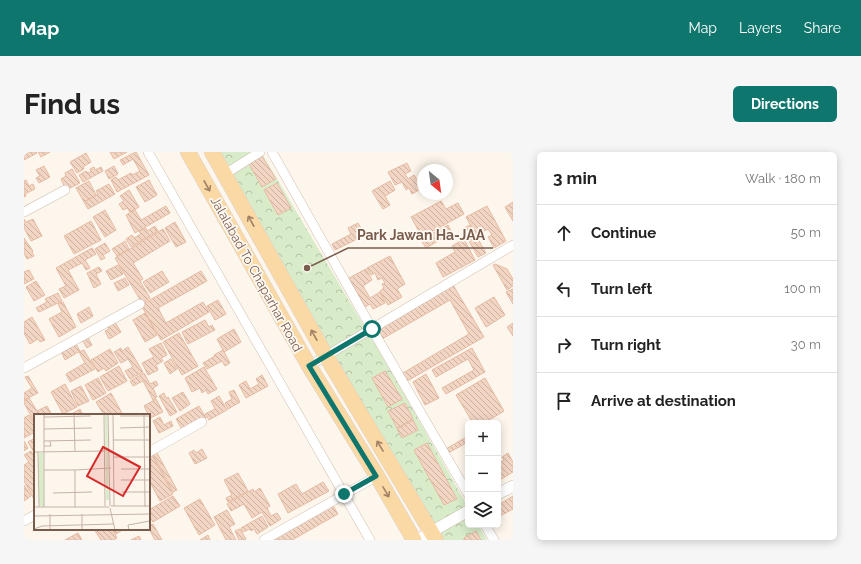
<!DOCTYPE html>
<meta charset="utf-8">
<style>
:root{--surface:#fff;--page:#f6f6f6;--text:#222;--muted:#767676;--line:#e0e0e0;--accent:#0f766e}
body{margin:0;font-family:Raleway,sans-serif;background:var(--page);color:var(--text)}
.controls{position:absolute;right:12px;bottom:12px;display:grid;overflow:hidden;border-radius:6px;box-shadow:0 2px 10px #0003}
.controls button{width:36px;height:36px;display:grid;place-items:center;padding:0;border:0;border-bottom:1px solid var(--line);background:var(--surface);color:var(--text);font:20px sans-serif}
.compass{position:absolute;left:393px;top:12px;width:36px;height:36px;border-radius:50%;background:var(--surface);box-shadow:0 2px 10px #0003;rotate:151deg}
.stop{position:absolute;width:12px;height:12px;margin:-9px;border:3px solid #0f766e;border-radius:50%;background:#fff}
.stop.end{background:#0f766e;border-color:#fff;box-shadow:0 1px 4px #0008}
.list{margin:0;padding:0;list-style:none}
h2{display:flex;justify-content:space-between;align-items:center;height:52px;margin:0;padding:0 16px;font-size:17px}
h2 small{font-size:13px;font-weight:400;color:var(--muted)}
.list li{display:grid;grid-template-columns:26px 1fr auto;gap:12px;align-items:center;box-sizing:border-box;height:56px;padding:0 16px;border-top:1px solid var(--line)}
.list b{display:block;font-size:15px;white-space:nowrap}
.list em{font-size:13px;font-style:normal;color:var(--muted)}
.icon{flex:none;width:22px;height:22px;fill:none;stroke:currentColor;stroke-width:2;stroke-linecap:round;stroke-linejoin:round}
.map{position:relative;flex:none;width:489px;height:388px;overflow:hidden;border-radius:6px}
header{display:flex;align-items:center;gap:24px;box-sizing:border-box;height:56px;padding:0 20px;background:var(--accent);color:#fff}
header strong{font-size:19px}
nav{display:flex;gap:22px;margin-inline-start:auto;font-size:14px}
.intro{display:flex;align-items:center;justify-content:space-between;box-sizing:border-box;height:96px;padding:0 24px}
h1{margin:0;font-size:28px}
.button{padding:10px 18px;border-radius:6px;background:var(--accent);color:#fff;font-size:14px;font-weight:700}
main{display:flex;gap:24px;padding:0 24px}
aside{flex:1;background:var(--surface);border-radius:6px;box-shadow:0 2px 10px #0003}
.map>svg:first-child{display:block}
</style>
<header>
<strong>Map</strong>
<nav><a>Map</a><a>Layers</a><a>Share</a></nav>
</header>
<div class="intro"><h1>Find us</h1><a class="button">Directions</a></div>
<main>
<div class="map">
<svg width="489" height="388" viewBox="0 0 489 388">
<defs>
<pattern id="park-crowns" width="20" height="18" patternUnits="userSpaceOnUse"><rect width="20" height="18" fill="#d8ecc9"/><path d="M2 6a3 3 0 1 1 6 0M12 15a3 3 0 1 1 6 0" fill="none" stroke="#b4c2a5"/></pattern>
<pattern id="building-back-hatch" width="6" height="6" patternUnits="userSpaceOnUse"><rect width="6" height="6" fill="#f3d5c3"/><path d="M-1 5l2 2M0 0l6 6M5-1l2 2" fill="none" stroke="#cab0a1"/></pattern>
</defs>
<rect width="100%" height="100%" fill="#fdf6ec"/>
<!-- park -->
<path fill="url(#park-crowns)" d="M195,0H237L375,233L444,355V373H454L463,388H416Z"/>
<!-- building -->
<path fill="url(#building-back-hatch)" stroke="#e6bba3" d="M0,0H12L13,1L0,8Z
M14,0H26L17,5Z
M86,0H103L90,7Z
M112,0L125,23L93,40L87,28L92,25L94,28L107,21L108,23L116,19L109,7L99,13L96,8Z
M62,1L67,10L59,15L60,17L53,21L46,10Z
M238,4L252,27L238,35L225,12Z
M383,11L387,19L381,22L384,27L390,23L398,36L388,42L385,36L382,38L378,30L371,33L364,20Z
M20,14L26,25L15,31L12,26L16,24L12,18Z
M90,14L94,22L85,27L81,19Z
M70,15L71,18L77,15L79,19L59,30L55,23L62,19L64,21L67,20L66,17Z
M48,17L56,31L42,38L37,27L42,24L41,21Z
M2,28L5,34L9,32L11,37L1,42L2,44L0,45V29Z
M125,28L133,43L121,50L112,35Z
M65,29L72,43L60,50L52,36Z
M366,29L371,38L361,44L366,53L359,57L348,39Z
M253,31L267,56L254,63L240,38Z
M85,32L91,42L64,57L60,50L74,42L72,39Z
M105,38L115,55L106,60L103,56L99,58L95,52L100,49L96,44Z
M417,49L422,57L434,51L440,62L398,85L387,65Z
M489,50V69L481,55Z
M142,54L146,61L111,81L102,63L111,58L117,68Z
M463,54L482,89L470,96L464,85L468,83L464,77L452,83L442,65Z
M81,58L92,78L81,85L69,65Z
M0,67L2,70L9,67L18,84L7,89L0,76Z
M67,69L77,88L50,102L40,84Z
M151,70L162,90L152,95L141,76Z
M334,71L341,83L311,98L308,92L327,82L324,76Z
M424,73L428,81L402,96L397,88Z
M446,73L462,101L454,105L438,77Z
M131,74L134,79L107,95L102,87L108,83L110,86L117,82L115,79L122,76L123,79Z
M139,77L146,89L109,111L119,127L116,129L126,146L118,151L91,106Z
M0,86L9,99L8,100L10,104L3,107L0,101Z
M440,87L451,108L419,125L412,111L431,100L428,94Z
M101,89L105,97L93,104L88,97Z
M81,91L86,99L79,103L81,106L77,108L71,97Z
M68,96L72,102L61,108L66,116L62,118L58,111L44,118L55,138L40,146L35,137L42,134L32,116Z
M366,104L381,132L373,137L378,145L364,153L356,139L360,136L358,132L361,131L358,126L354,128L351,121L347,123L343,116Z
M471,112L483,117L489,127V134L483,138L469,113Z
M94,113L99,122L87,128L82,119Z
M75,115L78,119L72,122L77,132L70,136L63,121Z
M342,117L348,128L339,134L346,146L356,140L361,151L349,157L346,152L341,155L325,126Z
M5,118L10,127L0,132V120Z
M138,119L145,130L126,141L119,130Z
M177,119L183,129L134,156L142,171L179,150L185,160L137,188L117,153Z
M101,126L105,133L94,139L90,131Z
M12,129L21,143L10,149L2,135Z
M429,133L460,185L383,229L379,221L445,182L426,148L358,187L353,178Z
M489,137V152L482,140Z
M34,141L38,149L15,160L12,156L23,150L21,147Z
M470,145L481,163L462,175L451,156Z
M194,148L202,162L191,168L183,154Z
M39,150L52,175L35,185L25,167L38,160L34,152Z
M65,155L69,164L57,171L53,162Z
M121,161L133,183L121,190L109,168Z
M8,165L21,188L16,190L14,187L6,192L0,181V170Z
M89,167L97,180L85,187L81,179L85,177L82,171Z
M181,168L185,175L188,173L191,178L164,192L158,180Z
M489,171V184L483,175Z
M210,177L217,190L200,200L193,187Z
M155,181L174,214L158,223L139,190Z
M62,182L68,193L63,196L59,189L57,190L55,186Z
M50,189L56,199L41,208L36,197Z
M137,191L143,203L137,206L139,209L132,213L134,218L124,223L118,211L130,205L125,197Z
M104,195L119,220L106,227L101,219L109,215L104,207L97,211L90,200L97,196L98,199Z
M448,196L461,220L422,242L418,236L450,218L444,207L412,225L408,218Z
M86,197L94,211L82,219L80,216L74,220L67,208Z
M60,198L71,217L46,230L42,222L61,211L55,200Z
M199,198L206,211L201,214L198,209L183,217L179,211L191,204L190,203Z
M147,207L153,217L146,222L140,211Z
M95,214L103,229L84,239L76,225Z
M180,215L193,237L184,242L182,238L178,241L176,236L168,240L161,226Z
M361,219L378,247L364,255L348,226Z
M120,221L126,232L132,229L134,233L129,236L133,245L129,248L119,229L109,234L106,229Z
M402,222L415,246L401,253L389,230Z
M238,223L244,234L222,246L215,233L222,229L226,237L235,232L232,227Z
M4,224L14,241L0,248V241L8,236L1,225Z
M74,226L82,241L69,248L61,233Z
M461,226L480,259L460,271H449L432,243Z
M41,232L53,255L39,262L27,240Z
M57,234L65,249L54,254L47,239Z
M210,238L216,250L204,257L201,251L208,247L205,240Z
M159,240L166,252L156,259L148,246Z
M87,241L99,263H80L72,250Z
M140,241L142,246L144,245L153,260L146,264L135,244Z
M195,244L203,258L185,268L181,262L191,257L187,249Z
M5,246L13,259L23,254L28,263H11V271L0,251V249Z
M132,247L139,260L126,266L120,254Z
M381,251L389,267L373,276L364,259Z
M175,254L182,266L159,279L152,267Z
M56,257L59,263H46Z
M5,263L11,273V280L0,286V266Z
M136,265L140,273L147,269L149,274L135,281L129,269Z
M389,268L394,278L378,286L373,277Z
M444,284V290L424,301L422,297Z
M11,286V302L4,290Z
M0,289L4,296L0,299Z
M403,291L433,347L420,353L390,298Z
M178,297L183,306L171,312L165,301L170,298L172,301Z
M7,299L11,306L10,347L0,329V313L5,310L0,303Z
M132,299L153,338L149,340L128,301Z
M127,301L149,342L136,349L125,328V302Z
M484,301L489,310V320L474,329V312L480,308L478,305Z
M214,321L224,339L204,350L202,346L208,343L200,328Z
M299,330L305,339L264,361L254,342L272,332L278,342Z
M0,333L7,344L0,349Z
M236,336L246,354L243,356L247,364L253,361L257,367L246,374L238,360L228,366L220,352L207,359L203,352L229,337L230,340Z
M149,344L156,354L129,370L125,364V358Z
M489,344V357L474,365V353Z
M176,347L191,373L175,383L160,356Z
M308,352L314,362L268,388H244Z
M203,358L211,372L205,375L212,388H202L190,365Z
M238,364L244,375L233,382L230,377L227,379L226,377L219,380L217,376Z
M129,372L138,388H131L125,377V374Z
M70,377H88L93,386L90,388H77Z
M89,377H100L92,382Z
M216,377L222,387L221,388H215L211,379Z
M452,379L457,388H440V386Z
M54,381L58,388H41Z
M184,383L186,388H176Z
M115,384L117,388H107Z"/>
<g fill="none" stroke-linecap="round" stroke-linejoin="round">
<defs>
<path id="minor" d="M124,0L346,388
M248,0L348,177L444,342
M201,22L236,0
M0,60L41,38
M285,214L489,93
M0,216L116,152
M125,300L178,270
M0,369L11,363
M461,373L470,388
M240,388L353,324"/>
<path id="tertiary" d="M474,342L489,334
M393,388L444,359"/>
<path id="primary" d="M164,0L285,214L353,324L390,388
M188,0L302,204L412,388"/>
</defs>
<!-- minor casing -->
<use href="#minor" stroke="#d1beb0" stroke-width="10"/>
<!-- tertiary casing -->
<use href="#tertiary" stroke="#d1beb0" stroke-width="12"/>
<!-- primary casing -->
<use href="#primary" stroke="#dad1cd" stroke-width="16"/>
<!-- minor -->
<use href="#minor" stroke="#fff" stroke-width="9"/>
<!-- tertiary -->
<use href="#tertiary" stroke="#fff" stroke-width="11"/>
<!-- primary -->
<use href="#primary" stroke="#fbd9a5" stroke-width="15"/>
</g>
<!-- one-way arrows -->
<defs><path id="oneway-shaft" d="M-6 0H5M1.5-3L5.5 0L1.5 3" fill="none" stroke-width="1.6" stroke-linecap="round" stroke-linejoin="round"/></defs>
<g stroke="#a18267">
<use href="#oneway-shaft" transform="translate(183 34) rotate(61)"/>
<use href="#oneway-shaft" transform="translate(227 69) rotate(-119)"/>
<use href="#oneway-shaft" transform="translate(290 183) rotate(-119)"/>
<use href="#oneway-shaft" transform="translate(356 294) rotate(-121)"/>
<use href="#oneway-shaft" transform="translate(362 340) rotate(60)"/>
</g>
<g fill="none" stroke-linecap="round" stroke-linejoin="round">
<!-- route -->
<path stroke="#0f766e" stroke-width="5" d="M320,342L352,324L285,214L348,177"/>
</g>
<g text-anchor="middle" stroke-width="3.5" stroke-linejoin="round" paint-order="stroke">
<!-- street labels -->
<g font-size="13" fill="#7a5c4d" stroke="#fffaf3">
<text transform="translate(233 122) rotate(61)" y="5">Jalalabad To Chaparhar Road</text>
</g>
</g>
<!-- overview -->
<g transform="translate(10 262)">
<rect width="116" height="116" fill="#fdf6ec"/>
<path d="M71,0H73L75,86H72ZM5,39H9L10,92H5Z" fill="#d8ecc9"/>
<path fill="none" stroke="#c5b3a7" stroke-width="1" d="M40,0L41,38M70,0L71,92M74,0L76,92M79,0L80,92M110,0L111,93M86,2H116M10,3L57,2M86,14L116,13M10,15L58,14M79,26H116M10,27L57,26M10,32H17L16,27M0,38L71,37M4,38L5,93M10,38V93M10,38V0M79,43H116M87,55H116M10,56H41M87,66H116M88,78H116M19,79L58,78M77,92H116M0,93H75M41,93V56L77,54M76,94L81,116M16,100V116M48,100V116M0,102L116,100M0,115L8,112L80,110M95,116L94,111L116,107"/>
<path fill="#d62828" fill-opacity="0.15" stroke="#d62828" stroke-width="2" d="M69,33L106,53L89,82L53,62Z"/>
<rect width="116" height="116" fill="none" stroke="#7a5c4d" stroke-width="2"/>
</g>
<!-- callouts -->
<path fill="none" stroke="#7a5c4d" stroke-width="1.5" d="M283 116L324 96H469"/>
<circle fill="#7a5c4d" stroke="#fffaf3" stroke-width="1.5" cx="283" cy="116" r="4"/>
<g font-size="14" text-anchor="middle" font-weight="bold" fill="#7a5c4d" stroke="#fffaf3" stroke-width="3.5" stroke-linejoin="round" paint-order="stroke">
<text x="397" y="88">Park Jawan Ha-JAA</text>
</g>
</svg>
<div class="controls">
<button>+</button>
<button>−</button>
<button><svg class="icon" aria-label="layers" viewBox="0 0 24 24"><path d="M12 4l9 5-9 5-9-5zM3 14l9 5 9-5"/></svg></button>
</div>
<svg class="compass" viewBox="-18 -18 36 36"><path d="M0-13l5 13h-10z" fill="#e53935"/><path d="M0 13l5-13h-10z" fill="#767676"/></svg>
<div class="stop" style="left:348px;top:177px"></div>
<div class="stop end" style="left:320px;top:342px"></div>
</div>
<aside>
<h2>3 min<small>Walk · 180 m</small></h2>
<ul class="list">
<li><svg class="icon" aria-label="ahead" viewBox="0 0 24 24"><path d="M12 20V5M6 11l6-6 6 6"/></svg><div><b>Continue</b></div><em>50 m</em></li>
<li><svg class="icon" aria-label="left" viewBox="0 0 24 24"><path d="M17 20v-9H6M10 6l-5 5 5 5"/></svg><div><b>Turn left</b></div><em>100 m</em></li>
<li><svg class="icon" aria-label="right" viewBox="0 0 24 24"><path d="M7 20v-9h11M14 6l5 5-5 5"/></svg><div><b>Turn right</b></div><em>30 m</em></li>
<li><svg class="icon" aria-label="arrive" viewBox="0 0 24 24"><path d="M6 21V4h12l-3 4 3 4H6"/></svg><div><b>Arrive at destination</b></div></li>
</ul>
</aside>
</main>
